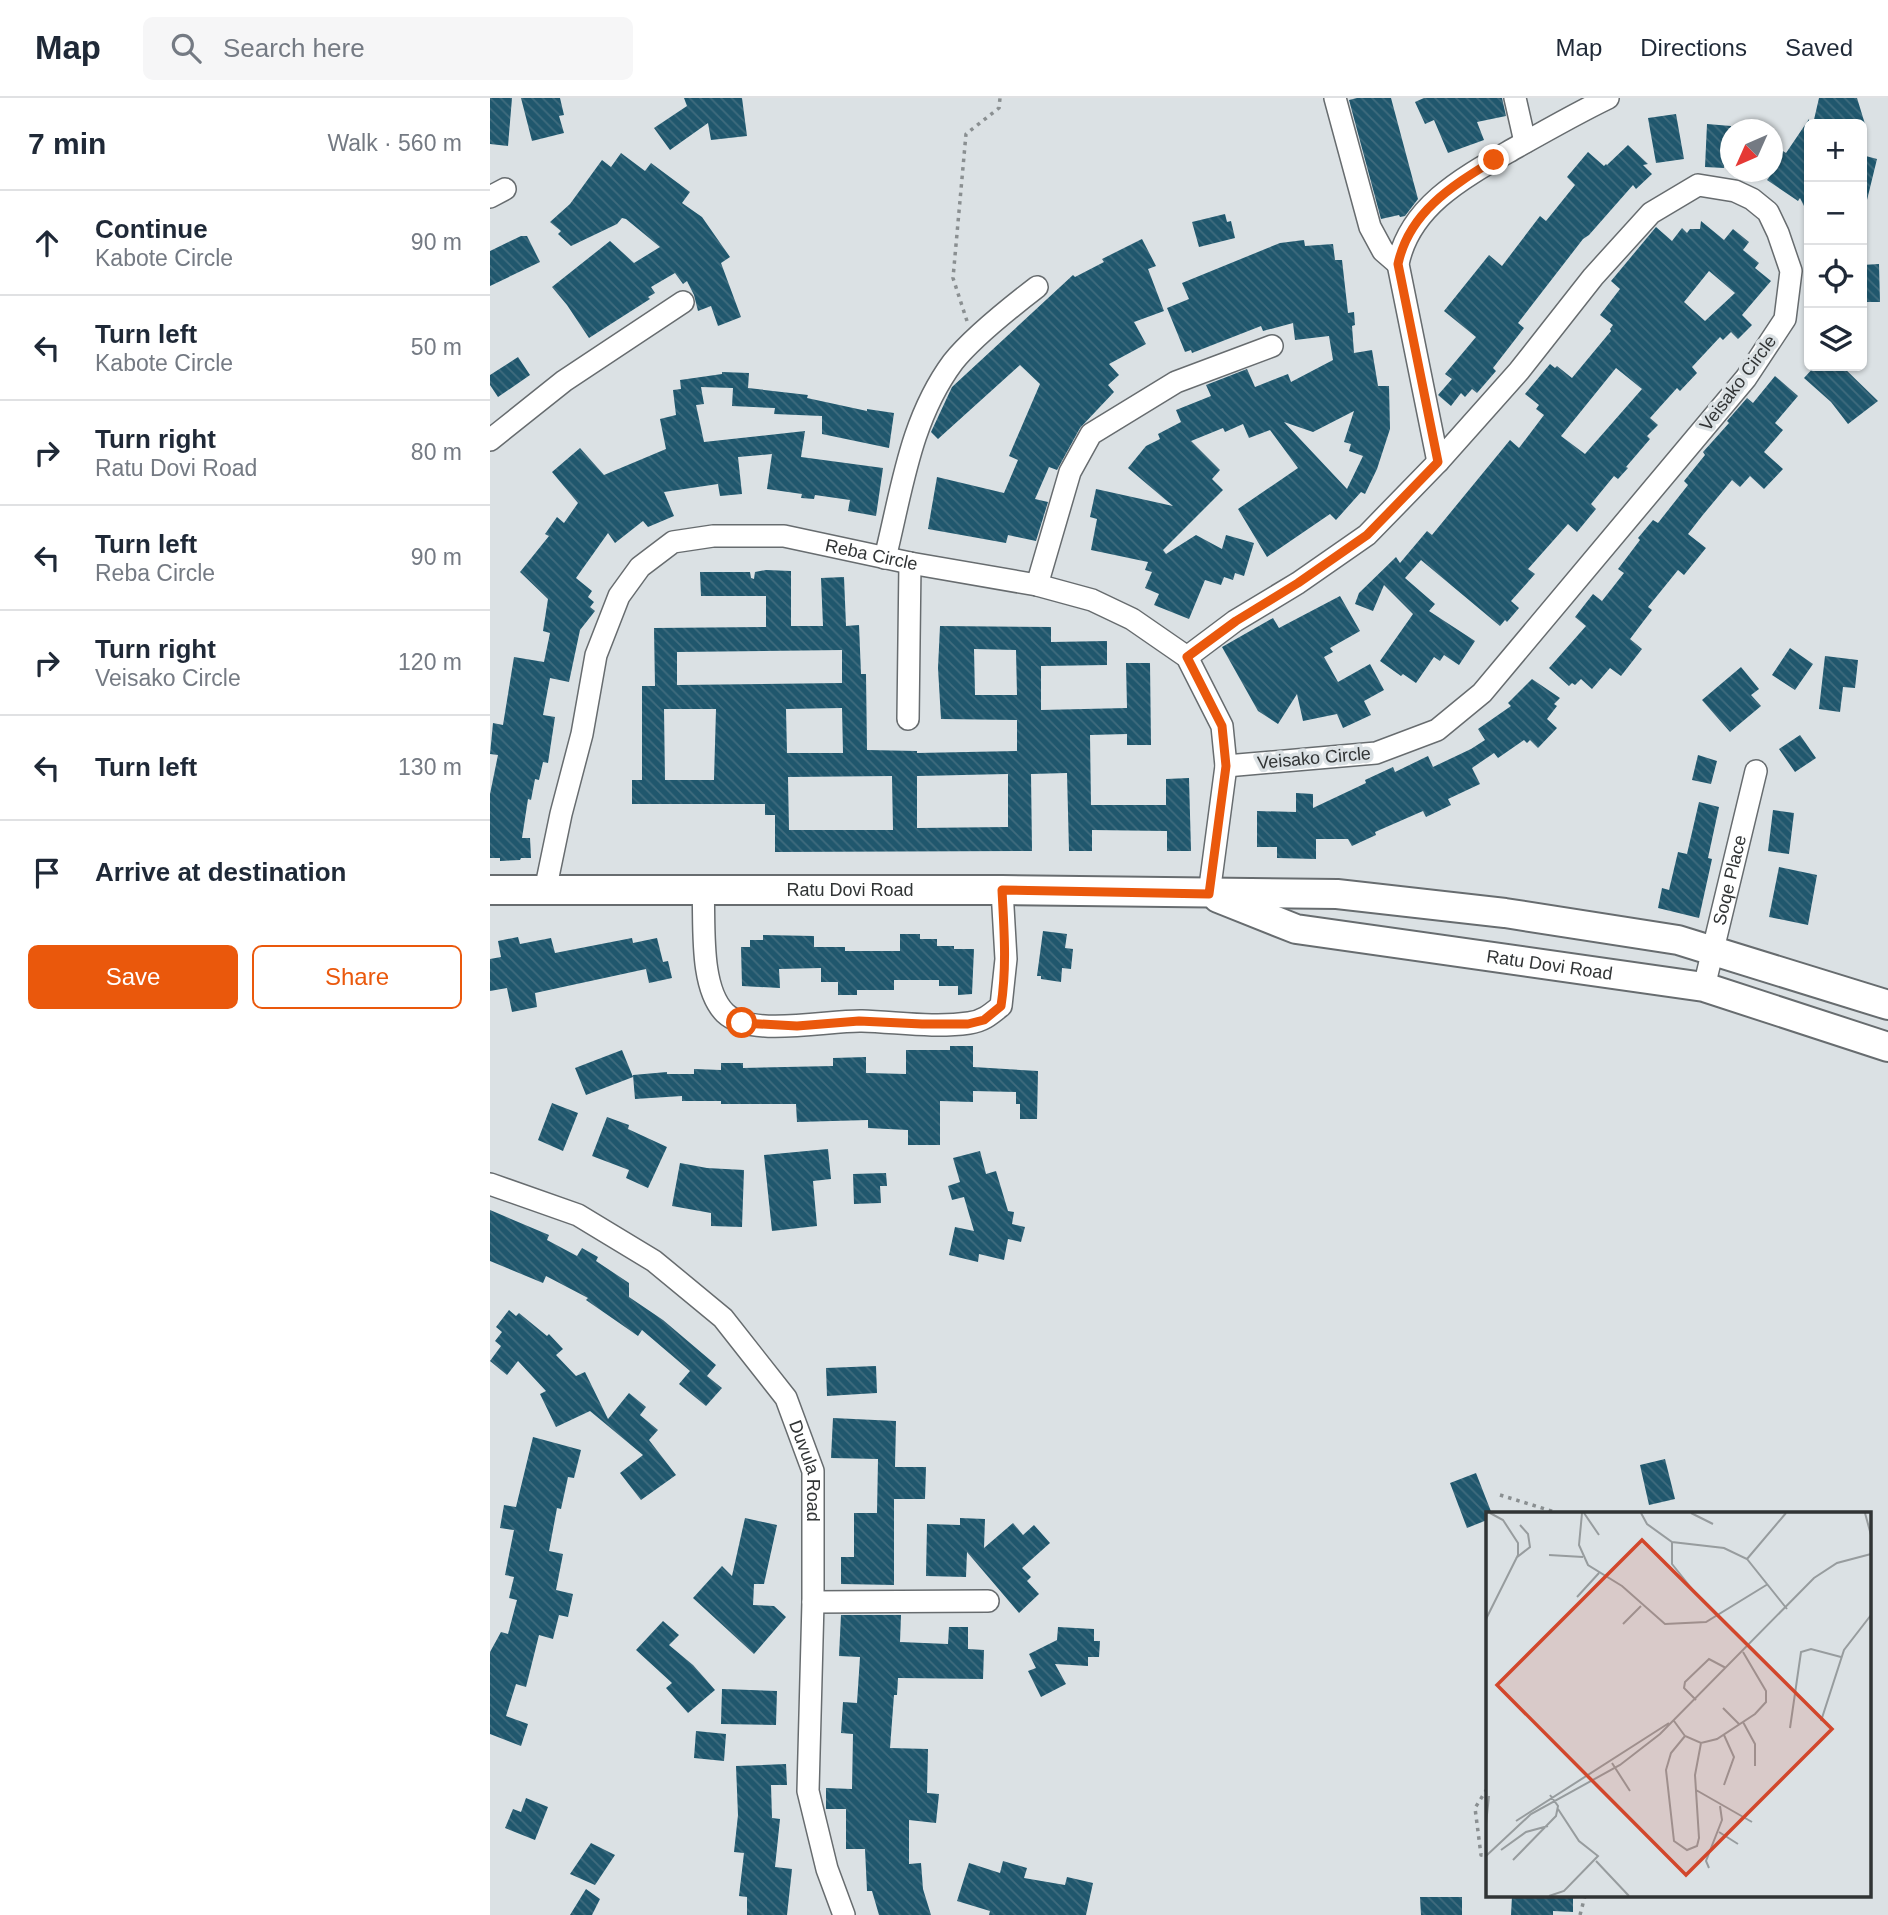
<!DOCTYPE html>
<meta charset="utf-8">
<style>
:root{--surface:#fff;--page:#f6f6f7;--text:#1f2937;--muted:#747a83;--line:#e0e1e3;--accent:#ea580c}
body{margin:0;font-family:Arial,sans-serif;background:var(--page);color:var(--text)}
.controls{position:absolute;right:21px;top:21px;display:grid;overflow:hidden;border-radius:10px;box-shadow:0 2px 5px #0004}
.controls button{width:63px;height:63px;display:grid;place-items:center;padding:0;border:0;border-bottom:2px solid var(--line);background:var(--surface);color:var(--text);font:35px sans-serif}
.compass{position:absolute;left:1230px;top:21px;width:63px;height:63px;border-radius:50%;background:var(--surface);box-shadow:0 2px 5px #0004;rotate:225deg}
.stop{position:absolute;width:21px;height:21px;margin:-16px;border:5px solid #ea580c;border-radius:50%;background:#fff}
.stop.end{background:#ea580c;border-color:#fff;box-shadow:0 2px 7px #0008}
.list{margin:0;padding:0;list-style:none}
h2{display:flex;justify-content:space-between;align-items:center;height:91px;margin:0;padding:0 28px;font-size:30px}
h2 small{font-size:23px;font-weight:400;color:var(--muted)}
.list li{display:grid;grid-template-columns:46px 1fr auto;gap:21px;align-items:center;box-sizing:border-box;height:105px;padding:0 28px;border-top:2px solid var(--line)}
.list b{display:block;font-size:26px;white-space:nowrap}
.list p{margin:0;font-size:23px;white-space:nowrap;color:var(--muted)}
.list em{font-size:23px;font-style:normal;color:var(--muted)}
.actions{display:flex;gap:14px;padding:21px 28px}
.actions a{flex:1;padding:16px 0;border:2px solid var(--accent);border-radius:10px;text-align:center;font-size:24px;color:var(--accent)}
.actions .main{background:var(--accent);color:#fff}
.icon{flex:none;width:38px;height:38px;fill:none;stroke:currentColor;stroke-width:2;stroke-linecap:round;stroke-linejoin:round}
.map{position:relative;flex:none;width:1398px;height:1817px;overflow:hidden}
header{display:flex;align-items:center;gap:42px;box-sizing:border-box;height:98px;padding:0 35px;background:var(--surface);border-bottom:2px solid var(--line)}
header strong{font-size:33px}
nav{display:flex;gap:38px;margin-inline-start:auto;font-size:24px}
.search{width:490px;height:63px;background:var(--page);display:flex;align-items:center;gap:18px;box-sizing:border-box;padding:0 24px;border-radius:10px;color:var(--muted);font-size:26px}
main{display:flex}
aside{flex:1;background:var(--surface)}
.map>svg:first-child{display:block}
</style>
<header>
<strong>Map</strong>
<div class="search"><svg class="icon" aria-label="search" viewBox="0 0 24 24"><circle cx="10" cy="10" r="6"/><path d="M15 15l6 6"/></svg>Search here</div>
<nav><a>Map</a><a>Directions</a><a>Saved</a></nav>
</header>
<main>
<aside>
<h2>7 min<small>Walk · 560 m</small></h2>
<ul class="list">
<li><svg class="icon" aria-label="ahead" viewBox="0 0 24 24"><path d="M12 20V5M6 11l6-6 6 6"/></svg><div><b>Continue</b><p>Kabote Circle</p></div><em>90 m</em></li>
<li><svg class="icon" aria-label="left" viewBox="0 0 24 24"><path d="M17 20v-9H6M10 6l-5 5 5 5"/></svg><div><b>Turn left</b><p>Kabote Circle</p></div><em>50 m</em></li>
<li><svg class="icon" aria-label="right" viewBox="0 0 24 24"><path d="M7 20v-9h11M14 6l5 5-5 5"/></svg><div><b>Turn right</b><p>Ratu Dovi Road</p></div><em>80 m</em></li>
<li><svg class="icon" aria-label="left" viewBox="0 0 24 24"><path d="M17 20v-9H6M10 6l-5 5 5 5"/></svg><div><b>Turn left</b><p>Reba Circle</p></div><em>90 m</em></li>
<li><svg class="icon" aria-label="right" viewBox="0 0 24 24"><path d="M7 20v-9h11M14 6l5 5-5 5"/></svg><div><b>Turn right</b><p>Veisako Circle</p></div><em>120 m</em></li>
<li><svg class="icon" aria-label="left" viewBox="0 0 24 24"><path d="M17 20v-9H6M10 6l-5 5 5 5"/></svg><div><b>Turn left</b></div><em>130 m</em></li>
<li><svg class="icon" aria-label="arrive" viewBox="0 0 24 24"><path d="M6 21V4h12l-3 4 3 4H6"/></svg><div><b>Arrive at destination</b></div></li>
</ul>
<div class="actions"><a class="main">Save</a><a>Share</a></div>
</aside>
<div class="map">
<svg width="1398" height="1817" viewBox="0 0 1398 1817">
<defs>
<pattern id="building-back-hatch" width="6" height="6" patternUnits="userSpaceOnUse" patternTransform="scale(1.75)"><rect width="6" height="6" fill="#20576d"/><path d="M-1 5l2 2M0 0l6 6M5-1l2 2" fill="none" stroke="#406c7e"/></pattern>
</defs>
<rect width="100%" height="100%" fill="#dbe1e4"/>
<!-- building -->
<path fill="url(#building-back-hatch)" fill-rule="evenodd" d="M0,0H22L18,48L0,46Z
M31,0H70L74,17L69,18L74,35L42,43Z
M194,0H252L257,38L221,42L218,25L180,52L164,30L197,8Z
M867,0H901L928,101L915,118L910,119L909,117L891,121L859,2Z
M934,0H1012L1016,18L987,24L994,42L958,55L944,22L935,26L925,4Z
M1329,0H1367L1375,26H1323Z
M1186,16L1194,61L1166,65L1158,20Z
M1319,21V118L1310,100L1308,103L1277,82L1283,74V58L1288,50L1296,55Z
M1217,26L1241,28V42H1236L1234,70L1215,69Z
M1138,47L1158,66L1153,67L1162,76L1146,91L1143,87L1099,137L1093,141L1028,225L1034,230L1003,270L1006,273L987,295L982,291L975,299L971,295L961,308L948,297L962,281L955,276L986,239L954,213L999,157L1012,168L1050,118L1056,123L1085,87L1077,79L1098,54L1114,68L1116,66L1117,67Z
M131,55L155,73L161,65L200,94L192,105L212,119L240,159L231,165L251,219L228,228L221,208L208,213L204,197L197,183L193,186L185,175L161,189L165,195L158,199L160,201L99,240L77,207L62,189L120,143L144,165L170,149L136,121L132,120L127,126L81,148L68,136L71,133L60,124L80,106L112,62L121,69Z
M1372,57L1387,61L1377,102L1372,101Z
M735,116L737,124L741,123L745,140L709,149L702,124Z
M1211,123L1234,142L1243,131L1259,144L1253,152L1269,165L1265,170L1281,183L1252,217L1262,227L1248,241L1241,234L1233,242L1230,239L1202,269L1207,275L1190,293L1187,290L1160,320L1168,327L1157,338L1160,341L1136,369L1138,370L1128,381L1124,378L1101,406L1106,411L1087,434L1078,426L1038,471L1045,476L1021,503L1029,510L1017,524L1015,522L1010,528L931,462L915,480L945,506L939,513L985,543L969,567L954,557L950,563L944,559L926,585L913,576L911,578L890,563L923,516L894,487L883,513L865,506L869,495L906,459L910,465L937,433L942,437L1020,342L1029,350L1054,317L1046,311L1049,307L1035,296L1060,266L1065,270L1067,268L1082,280L1121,233L1120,231L1123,227L1110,217L1130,191L1121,183L1166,129L1182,143L1192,130L1197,135L1200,131H1210ZM1219,173L1245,195L1215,223L1194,204ZM1126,270L1152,291L1095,356L1071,338Z
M31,138H37L50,164L0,188V153Z
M652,141L666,168L658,171L674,213L644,224L656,246L619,266L629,277L618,287L624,294L590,330L567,372L559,369L545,401L558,404L546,443L518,437L516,445L438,431L447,379L514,395L528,362L519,358L550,286L530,267L448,341L441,334L462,289L583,177L585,179L614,164L612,161Z
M814,142L815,148L843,146L845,162H852L858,215L864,214L865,227L862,228L864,255L882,252L888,288H899L900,331L887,371L875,396L871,394L846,422L840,416L777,459L748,411L808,370L780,332L759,340L753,326L735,334L733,330L701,343L730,372L722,381L733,392L673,452L676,456L706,437L732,451L736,437L764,445L754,478L745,475L743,482L734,479L731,487L715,482L699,521L664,507L669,496L655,490L662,474L655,472L658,464L601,452L607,421L600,419L606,391L683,408L638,370L656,348L670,341L668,336L691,324L686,312L721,298L716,287L757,271L765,289L798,276L801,284L843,262L839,238L805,242L803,225L773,233L771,228L702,255L701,252L695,254L677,210L699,201L692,185L790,145ZM864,313L854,344L861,346L859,353L873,358L857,391L794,324L823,334Z
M1389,166L1390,204H1372V167Z
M28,259L40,277L8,299L0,287V277Z
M1325,268H1352L1388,303L1358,326L1341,304L1314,280Z
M232,274L259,275L258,290L318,297L317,300L377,313V311L404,315L399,350L332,336V318L284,316L285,310L242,308L243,290L211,289L214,306L206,307L214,344L315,333L311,359L393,370L386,418L358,413L360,402L325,397L324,401L311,400L312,396L277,391L282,356L248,359L252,396L230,398L228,386L174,394L184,418L158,429L153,423L125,445L118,435L86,480L102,493L98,499L104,504L100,509L105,513L90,532L79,584L60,580L53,617L65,619L58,665L53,664L49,682L45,681L41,702L38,701L32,740H40L41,760H31L30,762L10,763V760H0V696L8,657L0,656L3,625L13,627L24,559L54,564L60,535L53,533L58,501L30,474L59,438L55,436L67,419L74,425L88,405L62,374L90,350L114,377L176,351L170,321L186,317L183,292L191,291L190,282L232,276Z
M1285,278L1308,298L1285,325L1293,332L1274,354L1293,371L1274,391L1260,378L1250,389L1242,382L1212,418L1198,436L1216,450L1194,477L1188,472L1158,509L1162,512L1140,541L1152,551L1131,578L1120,570L1102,591L1091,581L1085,587L1082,585L1079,588L1059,570L1096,528L1085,519L1103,496L1112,503L1134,475L1128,471L1150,442L1148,440L1163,422L1168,425L1198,387L1194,383L1215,357L1213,354L1239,325L1237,323L1257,300L1263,305Z
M276,472L301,473V528H333L331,480L354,479L356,528L369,527L371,576H376L377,652L427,653V655L527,653V622L451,621L448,570L450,528L561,529V544L617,543V567L551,568V612L637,610L636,565H660L661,647H637V636L600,637L601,707H676V681L699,680L701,753H677V733L602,732V753H579L577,675L541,676L542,753L285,754V717H275V706H142V682H152V588H165L164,530L276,529V498H211L210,474H260L261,480L264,481L265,474ZM484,551L526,552L527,597H485ZM352,552V585L187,587V554ZM352,610L353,655H297L296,611ZM174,611H226L224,682H175ZM518,676V729L427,730V678ZM402,678L403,732H299L298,679Z
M850,498L870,533L840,550L843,554L834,559L848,584L880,566L894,592L874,603L881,617L853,630L847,616L813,623L807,596L788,626L768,613L732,549L783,520L789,530Z
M1300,550L1323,566L1305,592L1282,577Z
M1335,558L1368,562L1365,590L1353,589L1350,614L1329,611Z
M1251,569L1269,591L1261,597L1271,608L1240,634L1212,602Z
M1042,581L1070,600L1064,606L1067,608L1057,621L1067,630L1048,650L1040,642L1037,645L1034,642L1008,660L1004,655L982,670L990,686L958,701L961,707L936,719L933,713L885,734L886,737L862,748L858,741H826V761L787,760V749H767V713L806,714V695L823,696V710L876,685L875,682L903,669L905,674L938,658L943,669L981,651L995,642L988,631L1021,608L1018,605Z
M1310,637L1326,660L1305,674L1289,651Z
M1208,657L1227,663L1221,686L1202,682Z
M1209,704L1229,709L1218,760L1222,761L1209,820L1168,810L1172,790L1179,792L1188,754L1197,756Z
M1283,712L1304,715L1299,756L1278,753Z
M1289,769L1327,777L1318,827L1279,819Z
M553,833L577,836L575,850L583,851L581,871L572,870L571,884L551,881V878H547Z
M410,836H430V841H447V848H464V851H484L482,896L468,897V888H449V882H404V892H367V897H348V884H331V870L289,871L290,890L252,888L251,849H260V842H273V837L324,838V849H355V853H410Z
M28,839L30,846L61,840L65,855L142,840L143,845L167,840L173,864L178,863L182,880L159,885L156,871L45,895L47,909L22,914L17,890L0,893V861L11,859L8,843Z
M460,948H483V969L548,973L547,1021H530V1006H526V994L483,993V1004L450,1003V1047H418V1032L378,1030V1022L307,1024L306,1006H231V1003H192V998L145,1001L143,977L177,974V976H204V971L231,972V965H253V970L343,968V960L376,959V975L416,976V952H460Z
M132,952L143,979L96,997L85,970Z
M62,1005L88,1015L73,1053L48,1042Z
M117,1019L139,1027L138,1031L177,1049L158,1090L136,1080L139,1072L102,1058Z
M338,1051L341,1081L323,1083L327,1128L282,1133L274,1057Z
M490,1053L496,1076L506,1073L518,1113L524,1114L522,1126L535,1129L531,1144L518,1141L514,1162L489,1156L488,1164L459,1157L465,1129L484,1133L474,1099L462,1102L458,1088L470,1084L463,1060Z
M190,1065L217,1070L254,1072L252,1129L221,1128V1115L182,1108Z
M396,1075L397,1088H390L391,1105L364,1106L363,1076Z
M0,1112L59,1137L57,1142L87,1158L92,1150L108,1159L106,1163L139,1185V1199L173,1222L226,1267L217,1278L232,1290L216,1308L189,1286L200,1273L152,1232L148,1238L96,1202L98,1200L56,1178L53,1185L0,1163Z
M19,1212L26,1218L29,1215L57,1238L59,1236L73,1251L66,1257L86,1278L95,1274L118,1321L139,1295L156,1309L150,1317L168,1332L159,1342L186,1377L151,1402L130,1375L153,1357L100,1313L66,1329L50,1296L56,1293L28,1263L17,1277L0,1263L11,1248L5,1243L12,1234L6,1229Z
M386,1268L387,1295L337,1298L336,1270Z
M343,1320L406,1323L405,1369H436L435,1401H404V1487L351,1486V1459H364V1415H387L388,1361L341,1360Z
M43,1339L91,1352L84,1380L78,1379L71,1411L67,1410L59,1453L73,1456L66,1492L83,1496L78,1519L69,1517L63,1541L49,1537L36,1589L26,1586L16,1618L38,1626L31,1648L0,1636V1554L11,1534L18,1536L27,1502L19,1500L24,1479L15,1477L24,1432L10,1430L14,1407L26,1409Z
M1175,1361L1185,1401L1159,1407L1150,1367Z
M986,1375L1002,1416H997V1422L977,1430L960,1385Z
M255,1420L287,1427L274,1486H264L263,1507L284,1508L296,1519L264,1556L203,1500L232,1468L242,1478Z
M470,1420L495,1421L494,1450L523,1425L533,1437L544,1427L560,1445L532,1470L541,1479L537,1483L549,1496L529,1515L477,1454L476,1479L436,1478L437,1426L470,1427Z
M351,1517H411L410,1544L458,1546L459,1529H478V1551L494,1552L493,1581L408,1580L407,1597H404L400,1650L438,1651L437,1695L449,1696L446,1725L419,1722V1766L431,1765L433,1791L441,1817H389L382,1793H377L375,1751H356V1711H336V1690L362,1691L363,1636L351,1635L353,1604L367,1605L370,1559L349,1558Z
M173,1523L189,1537L179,1547L203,1567L225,1592L198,1615L176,1590L182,1585L146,1552Z
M568,1529L604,1531V1543H610L609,1559H598V1568L565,1566L576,1586L551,1599L538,1573L546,1570L539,1556L567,1542Z
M232,1591L287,1593L286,1627L231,1626Z
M206,1633L236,1636L234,1663L204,1660Z
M296,1666L297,1687H281L282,1720L290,1721L285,1769L302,1771L297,1817H257V1799L249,1798L254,1755L244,1754L248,1717L246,1668Z
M36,1700L58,1709L45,1742L15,1730L23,1711L31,1714Z
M101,1745L125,1757L105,1787L80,1776Z
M513,1763L537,1770L534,1780L575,1787L577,1779L603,1785L596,1817H499L500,1813L467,1803L479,1765L510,1775Z
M96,1791L110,1801L102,1817H80Z
M1022,1798H1083V1814L1063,1813V1817H1021Z
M930,1799H972V1817H931Z"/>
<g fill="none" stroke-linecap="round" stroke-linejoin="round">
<defs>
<g id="minor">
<path d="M845,0L880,129L893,153L908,166"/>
<path d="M1025,0L1035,44"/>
<path d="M0,99L15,91"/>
<path d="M0,342L74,283L193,204"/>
<path d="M948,364L908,166C920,106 978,77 1027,49C1057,32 1087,15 1118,0"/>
<path d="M395,460C412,392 420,322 463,264C483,239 521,209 547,189"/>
<path d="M547,487L580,374L601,336L686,284L782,248"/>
<path d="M697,559L745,523L808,485L877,437L948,364L1029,273L1103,179L1161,115L1208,87L1245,93L1262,101L1278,114L1288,135L1301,173L1295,221L1256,280L992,595L947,632L886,655L736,668"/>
<path d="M418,621L420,465"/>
<path d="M213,791C215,826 209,889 235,915C261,940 338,922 372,923C407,924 443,930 479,925C493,923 500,917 511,908L516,861L512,792"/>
<path id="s1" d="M55,793L71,716L92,636L106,557L129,498L150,469L183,444L223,438H294L420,465L547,487L602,502L642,521L697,559L732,628L736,668L719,796"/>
<path id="s2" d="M1214,889L1266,673"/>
<path id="s3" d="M0,1086L88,1117L164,1163L233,1220L296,1300L323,1373V1504L318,1693L337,1771L354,1817"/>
<path d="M323,1504L498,1503"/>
</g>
<g id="major">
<path id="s4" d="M0,792H512L847,796L1015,815L1188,842L1398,907"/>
<path id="s5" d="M728,800L806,831L1214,889L1398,949"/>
</g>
</defs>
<!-- minor casing -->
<use href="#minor" stroke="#676c6f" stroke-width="24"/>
<!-- major casing -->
<use href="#major" stroke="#676c6f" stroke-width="32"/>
<!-- path -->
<path stroke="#8a8f91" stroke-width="3.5" stroke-dasharray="3.5 5" stroke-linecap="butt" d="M477,223L463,180L476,36L509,10L510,0
M1010,1397L1065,1414L1064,1416
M997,1691L985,1710L991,1757L997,1758
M1090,1817L1095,1798"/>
<!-- minor -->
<use href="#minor" stroke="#fff" stroke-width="21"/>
<!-- major -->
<use href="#major" stroke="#fff" stroke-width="28"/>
</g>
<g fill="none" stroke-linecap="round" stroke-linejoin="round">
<!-- route -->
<path stroke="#ea580c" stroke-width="9" d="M252,925L307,928L369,923L432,926H478L494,922L511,908C517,869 514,831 512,792L719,796L736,668L732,628L697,559L746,523L808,485L877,437L948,364L908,166C919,114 962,88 1004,62"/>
</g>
<g text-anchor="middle" stroke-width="7" stroke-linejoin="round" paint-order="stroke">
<!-- street labels -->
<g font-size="18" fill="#313435" stroke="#dbe1e4">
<text transform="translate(1248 285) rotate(-53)" y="6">Veisako Circle</text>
<text dy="6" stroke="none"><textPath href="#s1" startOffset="583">Reba Circle</textPath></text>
<text transform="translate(824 660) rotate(-5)" y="6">Veisako Circle</text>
<text dy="6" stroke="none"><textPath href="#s2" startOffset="110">Soqe Place</textPath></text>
<text dy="6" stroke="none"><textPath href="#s4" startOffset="360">Ratu Dovi Road</textPath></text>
<text dy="6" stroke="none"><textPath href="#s5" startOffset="340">Ratu Dovi Road</textPath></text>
<text dy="6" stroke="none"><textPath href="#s3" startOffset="450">Duvula Road</textPath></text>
</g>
</g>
<!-- overview -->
<g transform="translate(996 1414)">
<rect width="385" height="385" fill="#dbe1e4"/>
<path fill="none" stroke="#979c9e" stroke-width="2" d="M96,1L93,33L102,53L136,74L179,112L220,110L282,72M98,1L113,23M155,1L161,12L186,30L238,36L261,47L301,97M205,1L227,12M379,1L385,23M186,30V52L206,77M63,43L97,45M30,46L44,35L42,22L34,13M261,47L300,1M91,85L113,61M0,107L32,43V31L17,8L4,1M137,112L155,94M210,188L198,176L199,170L223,147L240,156M237,196L253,212M188,209L199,224L215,231L231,227L269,202L280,190V179L257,140M335,209L358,138L385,103M257,210L269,232V254M304,216L315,140L325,137L355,145M238,223L248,245L238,273M199,224L185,241L180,258L188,329L201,338L211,334L213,326L209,263L215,231M126,251L144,279M210,278L266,310M30,309L183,211M0,312L3,284M233,320L252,332M15,338L40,320L62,314M0,344L45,302L134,253L174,222L328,66L351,51L385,42M27,348L70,304L72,294L64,283M110,349L143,384M223,356L220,349L236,308L234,294M63,384L78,379L112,344L93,329L72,297"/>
<path fill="#d2472c" fill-opacity="0.15" stroke="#d2472c" stroke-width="3.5" d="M156,28L346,217L200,363L11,173Z"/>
<rect width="385" height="385" fill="none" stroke="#313435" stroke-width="3.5"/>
</g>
</svg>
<div class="controls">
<button>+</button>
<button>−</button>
<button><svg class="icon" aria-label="locate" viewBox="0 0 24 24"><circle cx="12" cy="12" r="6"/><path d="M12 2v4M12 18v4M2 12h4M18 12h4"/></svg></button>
<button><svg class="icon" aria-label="layers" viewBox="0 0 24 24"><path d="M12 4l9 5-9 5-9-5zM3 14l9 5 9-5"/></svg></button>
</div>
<svg class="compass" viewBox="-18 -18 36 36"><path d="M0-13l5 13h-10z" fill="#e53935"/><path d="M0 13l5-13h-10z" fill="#747a83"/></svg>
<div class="stop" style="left:252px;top:925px"></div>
<div class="stop end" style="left:1004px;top:62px"></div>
</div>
</main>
